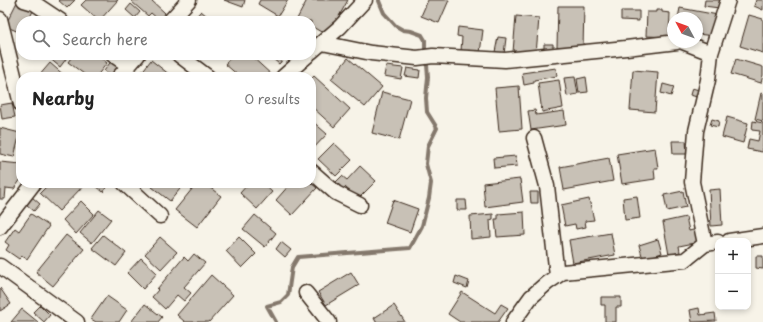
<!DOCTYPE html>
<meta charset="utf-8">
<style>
:root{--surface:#fff;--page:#f2f2f2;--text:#222;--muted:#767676;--line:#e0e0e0}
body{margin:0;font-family:"Playpen Sans",sans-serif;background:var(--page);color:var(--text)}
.controls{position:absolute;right:12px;bottom:12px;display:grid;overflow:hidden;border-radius:8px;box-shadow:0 2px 6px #0003}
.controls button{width:36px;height:36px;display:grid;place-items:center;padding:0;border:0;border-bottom:1px solid var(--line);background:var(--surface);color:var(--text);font:20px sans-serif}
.compass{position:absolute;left:667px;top:12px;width:36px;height:36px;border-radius:50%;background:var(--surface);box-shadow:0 2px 6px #0003;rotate:311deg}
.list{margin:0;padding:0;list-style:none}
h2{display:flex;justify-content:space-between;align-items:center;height:52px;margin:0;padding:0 16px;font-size:17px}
h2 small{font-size:13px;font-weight:400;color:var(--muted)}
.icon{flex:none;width:22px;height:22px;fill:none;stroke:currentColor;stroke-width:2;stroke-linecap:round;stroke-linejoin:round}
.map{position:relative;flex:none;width:763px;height:322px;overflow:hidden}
.search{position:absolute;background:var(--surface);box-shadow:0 2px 6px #0003;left:16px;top:16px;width:300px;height:44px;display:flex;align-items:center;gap:10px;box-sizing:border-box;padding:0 14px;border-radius:16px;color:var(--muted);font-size:15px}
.panel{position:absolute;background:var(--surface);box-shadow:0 2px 6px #0003;left:16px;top:72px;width:300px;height:116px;border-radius:16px}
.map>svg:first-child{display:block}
</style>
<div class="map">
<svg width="763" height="322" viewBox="0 0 763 322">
<rect width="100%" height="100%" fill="#f7f3e8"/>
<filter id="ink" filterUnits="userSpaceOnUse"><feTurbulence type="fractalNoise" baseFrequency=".025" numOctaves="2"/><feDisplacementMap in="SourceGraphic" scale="8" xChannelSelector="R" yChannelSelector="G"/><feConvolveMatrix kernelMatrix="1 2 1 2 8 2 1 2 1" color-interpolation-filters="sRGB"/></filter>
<g filter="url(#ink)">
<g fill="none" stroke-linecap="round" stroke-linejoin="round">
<!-- stream -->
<path stroke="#84786c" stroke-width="4" d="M276,322L267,306L281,302L288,295L292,267L298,257L410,248L422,226L429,198L431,183L426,164L428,146L437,128L427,112L426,98L428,77L427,65L425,57V40L422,35L411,31L403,30L396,26L384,13L379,1V0"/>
</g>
<!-- building -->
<path fill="#c8c1b6" stroke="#3b2a1e" d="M58,0H75L67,8Z
M86,0H118L99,21L81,5Z
M134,0H151L165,13L159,20L151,13L148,16L132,2Z
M224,0H245L243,7Z
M260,0H288L278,16L258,4Z
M307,0H348L328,36L311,26V21H301L297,19Z
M428,0H449L439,23L421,16Z
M705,0H721L719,8L704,6Z
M756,0H763V10L754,6Z
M17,2L34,9L28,21H21V33L5,26Z
M131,4L140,12L135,18L126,10Z
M558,6H584L583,48L557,47Z
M680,8L718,15L714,36L697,34V18H678Z
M656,10H662V12L670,13L669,37L646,36L647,12H656Z
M201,11L213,21H192Z
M621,11H639V21L621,20Z
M749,15L763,19V53L740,46Z
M516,16L539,18L536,54L513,52Z
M458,27L483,30L480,53L461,51L462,37L457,36Z
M498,37L506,38L504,54L495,52Z
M544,44H553V53H544Z
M50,55H69L60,67L48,57Z
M73,55H97L107,63L96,77H88L68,62Z
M233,55H250L273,76L240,77L225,64Z
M262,55H287L279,64L272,58L269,61Z
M348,58L382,87L365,107L331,79Z
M736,59L763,67V75L761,83L731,74Z
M112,60L121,66L113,77L104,71Z
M151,60L170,75L168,77H138Z
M50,63L66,77H38Z
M386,66L403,68L401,79L384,76Z
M407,68L420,70L419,78L405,76Z
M556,68L557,76L534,80V83L524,85L522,73Z
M633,70L658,72L655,112L630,110Z
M314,76L350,109L334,127L311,106V79Z
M575,77L578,94L567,96L564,78Z
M586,77L588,92L579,93L577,79Z
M559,80L563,108L542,112L538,83Z
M663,84L674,87L671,96L661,93Z
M519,86L522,129L499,131L495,88Z
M692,88L699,90L697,97L690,95Z
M382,92L410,99L399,140L372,133Z
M761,93L763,94V121L755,119Z
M12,103L15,117L2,119L0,105Z
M535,110L536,115L564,111L566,125L531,130L528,111Z
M727,117L748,123L743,143L722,137Z
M712,119L719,121L718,127L710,125Z
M311,120L327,134L311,151Z
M753,121L763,123V145L762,152L747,149L749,139L758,141L760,131L752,130Z
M0,128L20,133L14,157L0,154Z
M672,141H686L687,154H673Z
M334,143L352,160L336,176L318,159Z
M655,148L658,168H654L655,179L622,184L617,154Z
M516,156L517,166L494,168L493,158Z
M609,158L613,181L564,190L560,167Z
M0,162L21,164V179L14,189L6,188L5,199H0Z
M360,166L376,181L358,199L345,187L342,190L334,184L342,176L347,180Z
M520,179L523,202L485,207L483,183Z
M50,183H84L85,184L59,211L40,193Z
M95,183H110L103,192L94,184Z
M155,183H185L170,201L152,187Z
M197,183H204L221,196L197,227L175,210Z
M249,183H262L272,192L257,209L240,193Z
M291,183H311L317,188L292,215L276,200Z
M720,189L722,225L711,226L709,190Z
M683,191L686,207L667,211L664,195Z
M530,192H538V203H531Z
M637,196L640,218L625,220L623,198Z
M32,197L40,204L34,211L26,204Z
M589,199L594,220L585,221L586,227L576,229L575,224L565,226L561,205Z
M393,200L418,209L410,232L385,223Z
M457,200H466L467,210H457Z
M81,201L94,214L76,234L63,220Z
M99,210L111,219L92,243L80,233Z
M524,212L525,235L497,237L495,219H498V214Z
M31,214L49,226L27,259L22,256L19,259L6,250L9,245L5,242L15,228L19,231Z
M493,214V219L490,220L491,237L471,239L470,216Z
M255,215L276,233L265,247L243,229Z
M686,217L689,231L697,229L699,242L679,246L680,252L669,255L663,222Z
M611,233L615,255L573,263L569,240Z
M66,235L84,249L53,286L36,272Z
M103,235L126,253L116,266L92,248Z
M160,237L177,252L161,269L145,254Z
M239,237L256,254L242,268L226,251Z
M658,239L662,253L643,259L639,245Z
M281,242L291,250L285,257L276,249Z
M194,254L205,263L184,287L191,293L184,301L177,295L165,309L152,297L158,290L157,289L184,257L188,261Z
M756,256H763V269L756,268Z
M141,258L157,273L143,289L127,273Z
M351,272L359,285L326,305L318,292Z
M211,275L233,295L209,322H185L177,315Z
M456,276L469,281L467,288L454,283Z
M0,288L11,304L0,311Z
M462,292L495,313L501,304L508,308L498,322H460L448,314Z
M107,296L127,310L119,322H96L91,319Z
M601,297H621V307H616V322H605V305H601Z
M145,304L162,317L158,322H131Z
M40,305L50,315L44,322L33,312Z
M394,305L405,322H376L374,318Z
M699,308L700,315L715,313L716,321L692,322L690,310Z
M22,309L38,322H11Z"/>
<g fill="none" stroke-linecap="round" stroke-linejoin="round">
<defs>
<path id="street" d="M24,0L34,3L61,21
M0,19L21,104
M170,21L189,0
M683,42L711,53
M322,43L371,53L417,58L433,56L505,60L626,48L677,42
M311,52L340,27L365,0
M113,55L128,65
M179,55L208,77
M119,77L138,55
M283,77L308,55
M534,138L547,186L557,276
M311,171L336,193L360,205
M124,183L160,216
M0,227L34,183
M729,241L763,236
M705,244L692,182L696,131L708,80L711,53L728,0
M0,266L77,322
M306,293L329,322
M513,322L531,297L547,283L563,272L685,260L705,244L718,242"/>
</defs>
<!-- street casing -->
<use href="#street" stroke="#3b2a1e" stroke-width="17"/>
<!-- street -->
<use href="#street" stroke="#f7f3e8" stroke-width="14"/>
</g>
</g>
</svg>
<div class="controls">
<button>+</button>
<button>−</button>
</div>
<svg class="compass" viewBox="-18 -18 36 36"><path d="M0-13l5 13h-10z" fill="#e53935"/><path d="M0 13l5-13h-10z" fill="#767676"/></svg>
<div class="search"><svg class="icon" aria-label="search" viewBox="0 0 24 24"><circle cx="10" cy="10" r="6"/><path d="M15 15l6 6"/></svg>Search here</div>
<section class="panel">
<h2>Nearby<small>0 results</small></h2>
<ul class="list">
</ul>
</section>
</div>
